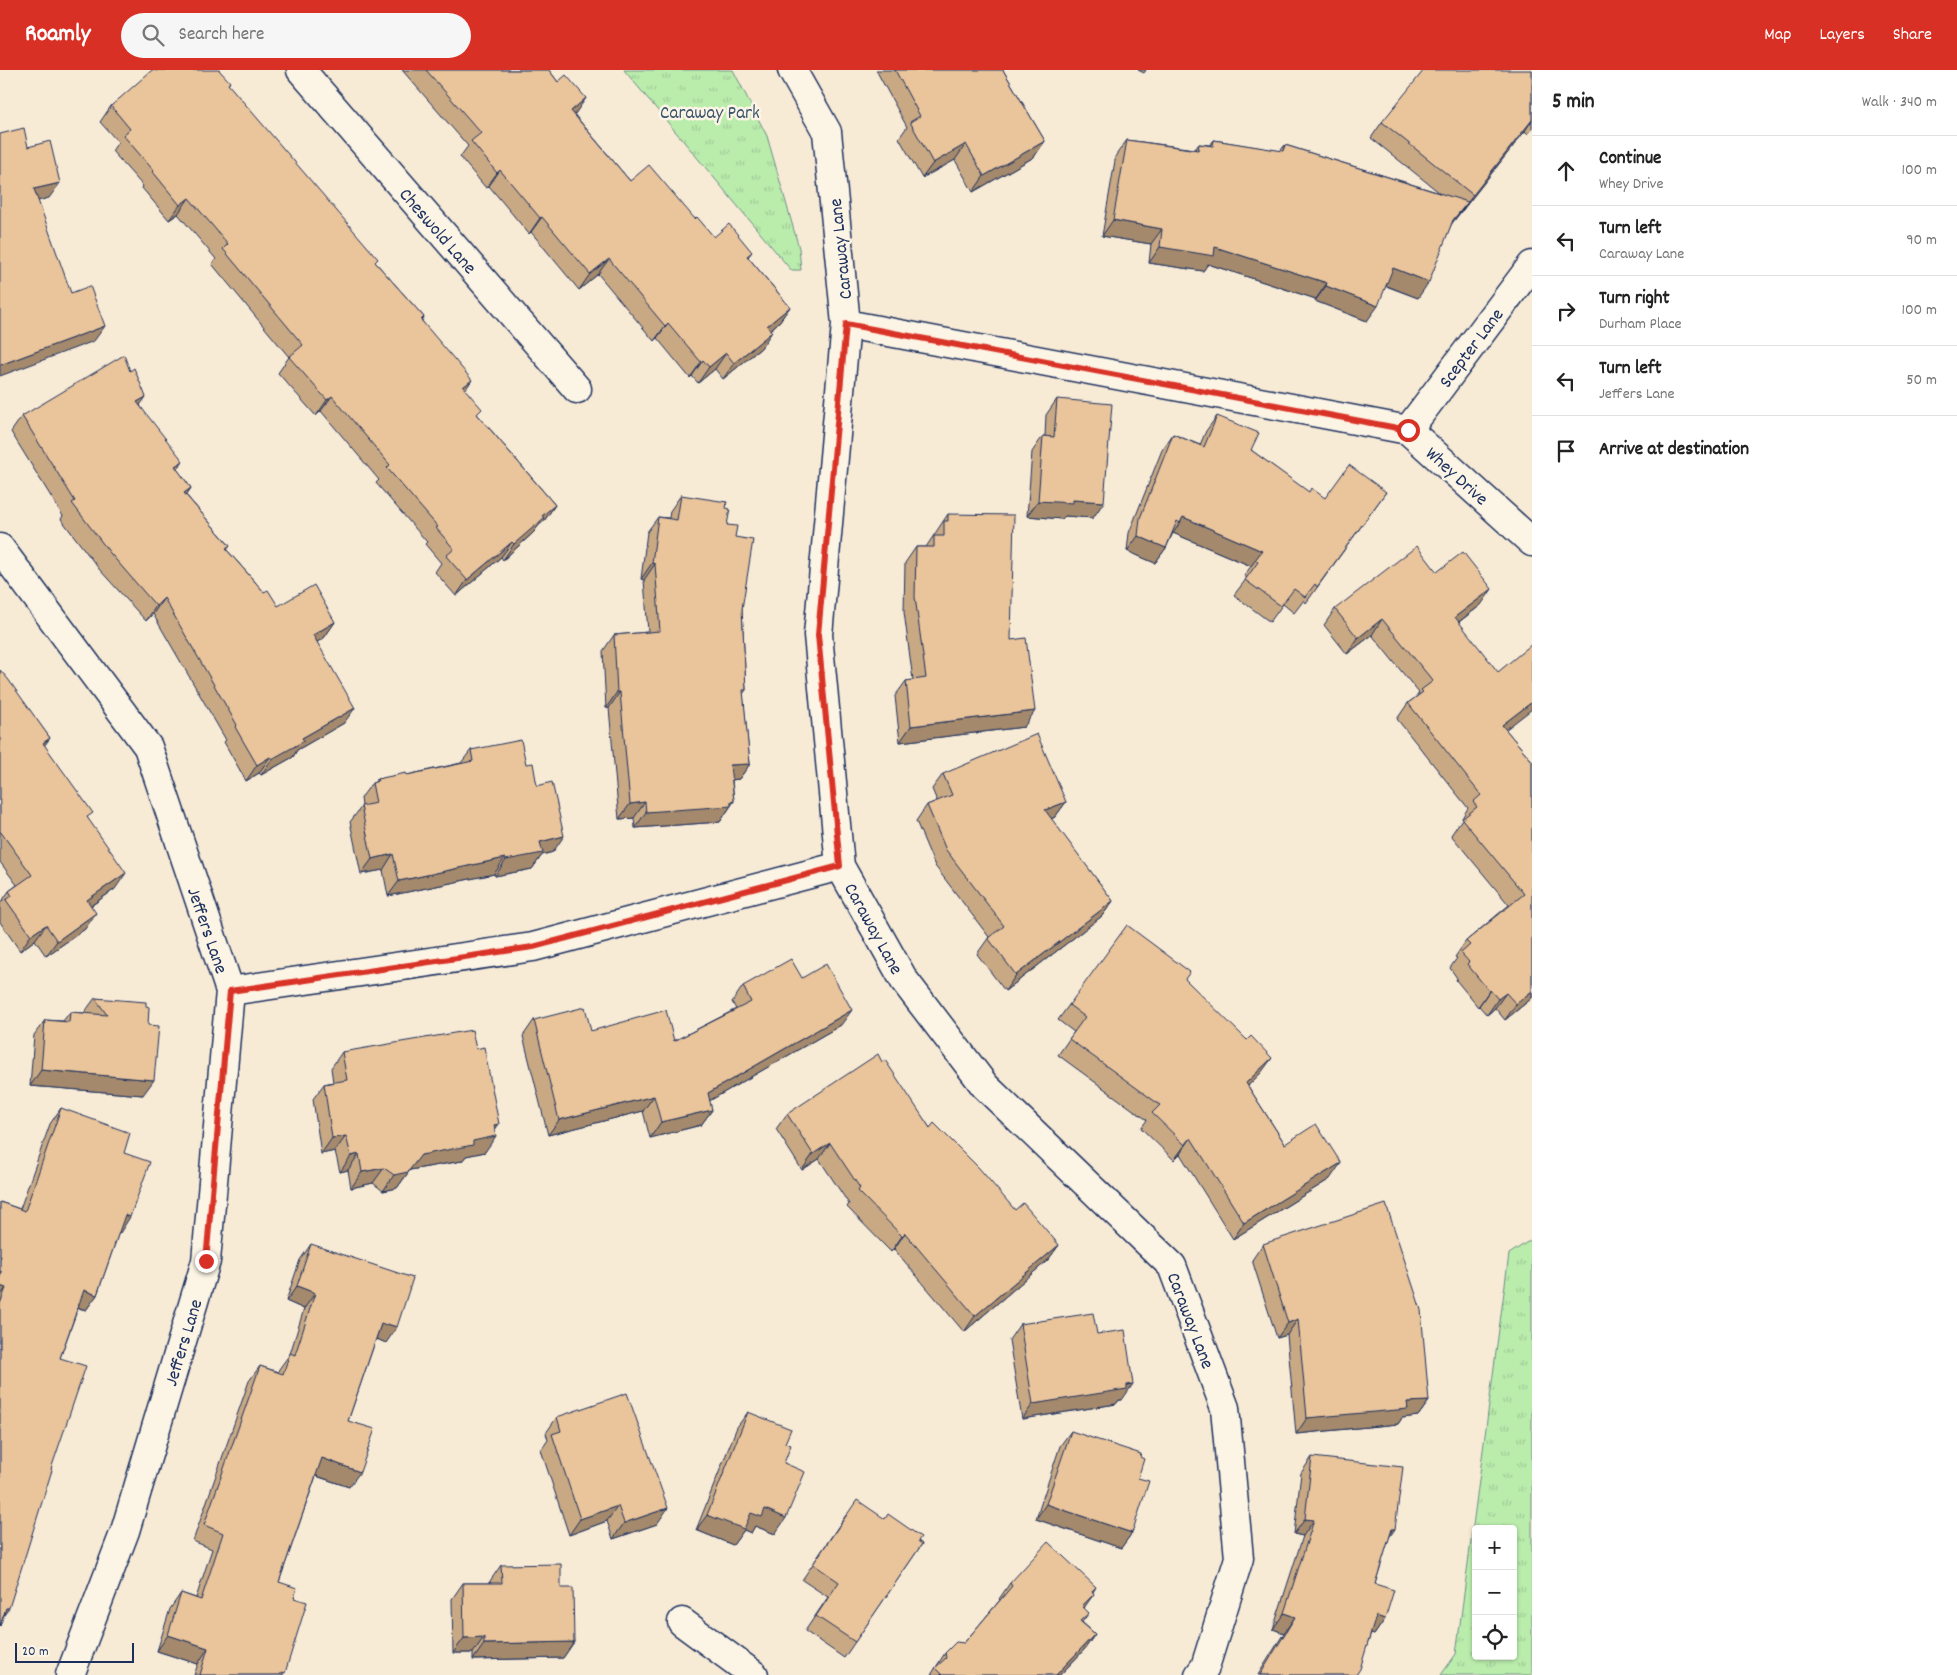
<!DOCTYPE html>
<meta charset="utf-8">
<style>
:root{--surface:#fff;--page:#f6f6f6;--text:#222;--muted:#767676;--line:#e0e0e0;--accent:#d93025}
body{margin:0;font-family:Dekko,sans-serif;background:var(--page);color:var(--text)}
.controls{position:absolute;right:15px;bottom:15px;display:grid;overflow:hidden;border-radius:5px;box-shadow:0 1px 4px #0004}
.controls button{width:45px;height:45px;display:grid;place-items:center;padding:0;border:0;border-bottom:1px solid var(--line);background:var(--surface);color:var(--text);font:25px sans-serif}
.scale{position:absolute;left:15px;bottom:12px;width:119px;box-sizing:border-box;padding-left:5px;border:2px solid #1b2f5e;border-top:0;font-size:14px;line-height:18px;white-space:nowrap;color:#1b2f5e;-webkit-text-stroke:4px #fcf5e5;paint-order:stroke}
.stop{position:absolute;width:15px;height:15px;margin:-11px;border:4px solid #d93025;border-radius:50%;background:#fff}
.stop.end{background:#d93025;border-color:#fff;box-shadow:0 1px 5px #0008}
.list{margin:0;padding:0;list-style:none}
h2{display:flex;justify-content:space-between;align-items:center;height:65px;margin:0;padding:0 20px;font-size:21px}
h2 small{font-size:16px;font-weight:400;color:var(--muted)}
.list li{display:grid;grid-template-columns:32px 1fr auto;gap:15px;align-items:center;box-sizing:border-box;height:70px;padding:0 20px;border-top:1px solid var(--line)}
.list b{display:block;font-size:19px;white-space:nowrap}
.list p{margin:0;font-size:16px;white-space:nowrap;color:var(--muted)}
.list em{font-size:16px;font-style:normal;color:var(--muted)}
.icon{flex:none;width:28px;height:28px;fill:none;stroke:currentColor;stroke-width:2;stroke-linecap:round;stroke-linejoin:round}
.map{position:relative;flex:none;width:1532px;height:1605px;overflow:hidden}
header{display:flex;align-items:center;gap:30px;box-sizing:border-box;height:70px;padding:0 25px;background:var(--accent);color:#fff}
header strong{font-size:24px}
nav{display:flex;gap:28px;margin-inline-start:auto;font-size:18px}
.search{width:350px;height:45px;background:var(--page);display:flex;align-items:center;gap:12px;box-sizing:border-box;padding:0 18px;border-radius:28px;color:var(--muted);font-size:19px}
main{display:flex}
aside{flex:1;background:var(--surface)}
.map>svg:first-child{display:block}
</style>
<header>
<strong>Roamly</strong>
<div class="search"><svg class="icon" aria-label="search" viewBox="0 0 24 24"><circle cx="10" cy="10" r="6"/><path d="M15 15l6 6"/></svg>Search here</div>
<nav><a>Map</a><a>Layers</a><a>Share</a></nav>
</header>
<main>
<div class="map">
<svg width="1532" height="1605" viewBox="0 0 1532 1605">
<defs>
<pattern id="grass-tufts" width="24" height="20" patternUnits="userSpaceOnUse" patternTransform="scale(1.25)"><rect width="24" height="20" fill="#baecac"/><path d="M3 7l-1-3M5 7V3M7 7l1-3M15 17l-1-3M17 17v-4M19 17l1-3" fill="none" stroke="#9fcb96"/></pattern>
</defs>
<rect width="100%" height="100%" fill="#f8ebd6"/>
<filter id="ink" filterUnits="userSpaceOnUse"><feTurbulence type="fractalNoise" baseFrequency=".02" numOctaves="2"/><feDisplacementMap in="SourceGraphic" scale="10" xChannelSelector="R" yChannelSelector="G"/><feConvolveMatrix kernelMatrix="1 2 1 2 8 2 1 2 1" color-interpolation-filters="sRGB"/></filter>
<g filter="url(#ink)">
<!-- grass -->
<path fill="url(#grass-tufts)" stroke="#6a8e85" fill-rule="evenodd" d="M624,0H733L767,66L799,178L801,200H791Z
M1532,1169V1605H1441L1456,1584L1509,1184ZM1476,1459H1513V1586H1476Z"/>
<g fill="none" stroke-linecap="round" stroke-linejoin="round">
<defs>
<path id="minor" d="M301,0L577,319
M792,0L827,62L846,254L818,565L840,796L904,910L985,1016L1172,1196L1225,1338L1239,1488L1205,1597L1199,1605
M846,254L1408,360L1532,472
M1408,360L1532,195
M0,478L148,677L230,921L206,1191L125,1461L70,1605
M230,921L533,877L840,796
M682,1552L754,1605"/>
</defs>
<!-- minor casing -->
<use href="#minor" stroke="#1b2f5e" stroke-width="31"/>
<!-- minor -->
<use href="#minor" stroke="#fcf5e5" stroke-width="28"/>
</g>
<!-- wall -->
<path fill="#c9a984" stroke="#1b2f5e" d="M402,0H549L558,12L586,28L574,44L630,111L695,149L714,167L752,182L748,187L790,237L779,252L770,260L761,278L723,309L715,299L698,313L692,306L690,308L657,268L654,271L598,204L579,220L531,162L529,164L489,116L486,118L460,87L468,76Z
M876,0H1003L1045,71L1034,87L973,122L955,90L922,108L899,68L907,57Z
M1138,0H1146L1144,3Z
M1532,0V59L1528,64L1525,61L1452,153L1418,228L1386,216L1367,251L1315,231L1316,229L1208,194L1203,201L1149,193L1151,174L1102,166L1116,85L1127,70L1195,79L1199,74L1210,75L1214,70L1280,81L1285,75L1440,123L1371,68L1382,52Z
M156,1L230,12L228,15L375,192L424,247L422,251L465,320L478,345L555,435L544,451L539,455L533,463L503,490L501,487L456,526L435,502L441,493L425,474L427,472L376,413L379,410L321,341L316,346L278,303L289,287L212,194L216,189L178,144L169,150L142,118L143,116L112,81L118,72L100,52L111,36Z
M1057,329L1093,448L1065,446L1062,449L1027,446L1032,382L1043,366H1045L1046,345Z
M140,335L177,399L191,418L186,425L230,476L227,480L264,522L278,536L335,552L324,568L317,572L344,653L297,680L293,687L261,705L259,703L246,711L224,672L226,670L153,544L146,551L99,499L61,449L63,446L11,362L22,346Z
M1217,346L1251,380L1308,422L1325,428L1386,422L1306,533L1304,530L1294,543L1283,534L1270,552L1234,525L1247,508L1244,506L1251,496L1173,463L1166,478L1155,493L1127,481L1129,463L1162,380L1173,364L1200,375L1206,361Z
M681,425L726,438L727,455L735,467L742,539L746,620L743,624L750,694L739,709L732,710L734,731L720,752L635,758L634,748L619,749L609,638H606L603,581L614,565L648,562L644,510L641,509L647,462L658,447L669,448L670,441Z
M948,444L1011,570L1024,657L900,672L895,626L906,611L913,610L904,542L905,493L916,477H926Z
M1437,502L1481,535L1459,552L1506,660L1532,691V928L1505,950L1495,938L1487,945L1479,936L1478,937L1456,910L1457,908L1450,898L1457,888L1455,887L1466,871L1509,835L1451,765L1462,749V748L1468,738L1397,649L1408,633L1416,627L1419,623L1372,565L1347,584L1324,555L1335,539Z
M0,600L50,668L44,675L88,749L115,819L91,836L85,859L46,886L35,870L20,881L0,852V834L9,821L17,815L0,792Z
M471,680L526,694L537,716L553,782L542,785L532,799L495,806L494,804L388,826L383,800L361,804L350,752L362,736L361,728L372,713L375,712L377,709L407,705L461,693Z
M943,704L1066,732L1055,747L1051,749L1113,831L1102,846L1005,921L977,884L989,867L935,796L916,751L927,735L937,731L932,719Z
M802,908L841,955L709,1031L712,1040L701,1055L650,1068L643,1041L548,1065L523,966L534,950L591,961L674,971L736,939L732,932L743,916Z
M1185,909L1261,1003L1248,1016L1285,1074L1330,1109L1233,1169L1180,1084L1174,1090L1141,1058L1147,1050L1058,985L1074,962L1058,950L1069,935Z
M95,928L146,936L148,955L143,1025L30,1016L34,965L45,950L63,951L70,942L84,943Z
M476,979L495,1060L485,1082L466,1086L462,1091L410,1100L397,1118L383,1121L373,1113L351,1118L348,1100L340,1102L335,1081L321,1084L313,1029L324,1014L333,1012L331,998L342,982Z
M882,992L930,1058L1015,1140L1059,1175L1048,1190L964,1262L894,1179L891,1182L847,1137L849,1134L819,1089L802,1100L776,1059L787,1044Z
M61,1038L124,1083L120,1163L119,1162L97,1225L86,1240L78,1238L60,1288L51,1399L0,1556V1132L20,1139L50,1054Z
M311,1174L386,1273L377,1269L375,1272L348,1351L349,1417L316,1406L279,1512L294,1528L283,1605H194L198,1594L157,1581L170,1539L181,1523L196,1528L212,1479L193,1471L249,1311L260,1296L278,1302L279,1299L290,1284L304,1239L286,1231L300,1190Z
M1263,1174L1429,1331L1418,1346L1402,1348L1398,1354L1296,1364L1287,1265L1277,1268L1252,1190Z
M1020,1254L1097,1264L1122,1330H1119L1116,1334L1022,1349L1009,1270Z
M748,1342L785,1373L784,1393L775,1464L755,1456L751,1463L744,1460L733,1475L696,1460L737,1357Z
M557,1347L657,1454L613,1469L607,1451L569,1465L541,1380L548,1370L546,1363Z
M1071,1361L1138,1408L1132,1463L1121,1478L1036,1449L1060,1376Z
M1312,1387L1389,1468L1375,1514L1385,1549L1374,1565L1371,1564L1356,1605H1258L1284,1563L1273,1559L1303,1466L1294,1464L1301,1403Z
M846,1445L918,1471L922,1474L844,1588L805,1561L828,1527L802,1510Z
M501,1495L561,1518L574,1572L563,1588L473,1590V1583H453L452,1529L463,1513H490V1511Z
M1010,1513L1096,1517L1084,1538L1089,1543L1082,1552L1095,1564L1084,1580L1060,1605H931L945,1583L964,1573L1000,1530L999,1529Z"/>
<!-- shaded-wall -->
<path fill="#a4896c" stroke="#1b2f5e" d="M586,28L575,44L560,56L571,41Z
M1532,50L1525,61L1462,141L1473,125Z
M1045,71L1034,87L973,122L984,106Z
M966,74L955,90L922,108L933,93Z
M500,100L489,116L486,118L497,103Z
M60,113L49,128L23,135L34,119Z
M189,128L178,144L169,150L180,135Z
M1468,132L1457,147L1442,166L1453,150Z
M542,147L531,162L529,164L540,148Z
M1113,150L1162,159L1151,174L1102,166Z
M1160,177H1215L1327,213L1316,229L1208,194L1203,201L1149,193Z
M609,189L598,204L579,220L590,204Z
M1393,198L1429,212L1418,228L1382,214Z
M1326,216L1378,236L1367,251L1315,231Z
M790,237L779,252L756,272L767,256Z
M668,253L657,268L654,271L665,256Z
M105,256L94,271L0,306V295Z
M772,262L761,278L723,309L734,293Z
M726,283L715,299L698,313L709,297Z
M703,290L692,306L690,308L701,292Z
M472,310L461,326L463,317Z
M332,326L321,341L316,346L327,330Z
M146,327L135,342L137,332Z
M183,391L172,406L175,396Z
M191,418L180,434L184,423Z
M1073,430L1104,432L1093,448L1065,446L1062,449L1027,446L1038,431Z
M555,435L544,451L539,455L533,463L503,490L514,474L542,446Z
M1183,447L1262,481L1251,496L1173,463L1180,453Z
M1138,466L1166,478L1155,493L1127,481Z
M512,472L501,487L456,526L467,510Z
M652,493L655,494L644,510L641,509Z
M1492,519L1481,535L1444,563L1455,547Z
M164,528L153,544L146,551L156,536Z
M1382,549L1372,565L1347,584L1358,568Z
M335,552L324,568L302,581L313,565Z
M617,622H620L609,638H606Z
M1532,632V639L1491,671L1502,655Z
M355,638L344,653L297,680L293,687L261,705L272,689L302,668Z
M1035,641L1024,657L900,672L911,656Z
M50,668L39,683L43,673Z
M270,687L259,703L246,711L257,695Z
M750,694L739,709L719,711L730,695Z
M734,731L720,752L635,758L646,742Z
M645,732L634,748L619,749L630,734Z
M1066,732L1055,747L1034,756L1045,740Z
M564,766L553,782L542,785L532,799L495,806L506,790L540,772Z
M393,784L383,800L361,804L372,789Z
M505,788L494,804L388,826L399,811Z
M126,803L115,819L76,846L87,830Z
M1113,831L1102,846L1005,921L1016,905Z
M96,843L85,859L46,886L57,871Z
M46,855L35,870L20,881L31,865Z
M1490,920L1479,936L1478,937L1489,921Z
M1532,921V928L1505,950L1516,934Z
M1506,923L1495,938L1487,945L1498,929Z
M852,940L841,955L697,1038L708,1023Z
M1272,988L1261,1003L1235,1029L1246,1013Z
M41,1000L154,1010L143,1025L30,1016Z
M654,1026L643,1041L548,1065L559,1050Z
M712,1040L701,1055L650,1068L661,1052Z
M499,1054L490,1067L496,1066L485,1082L466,1086L462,1091L410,1100L397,1118L383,1121L394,1105L421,1085L473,1071L494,1055Z
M346,1066L335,1081L321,1084L332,1068Z
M1191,1068L1180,1084L1174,1090L1185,1075Z
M830,1073L819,1089L802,1100L813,1084Z
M359,1084L348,1100L340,1102L351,1086Z
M1341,1093L1330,1109L1233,1169L1244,1153Z
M384,1098L373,1113L351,1118L362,1102Z
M125,1145L130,1147L120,1163L114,1161Z
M905,1163L894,1179L891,1182L902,1166Z
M1059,1175L1048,1190L964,1262L975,1246Z
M0,1216L6,1218L0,1226Z
M297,1216L315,1223L304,1239L286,1231Z
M84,1220L97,1225L86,1240L73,1236Z
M1298,1249L1287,1265L1277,1268L1288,1253Z
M381,1254H387L397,1257L386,1273L377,1269L375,1272Z
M1133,1314L1122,1330H1119L1116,1334L1022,1349L1033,1334Z
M1429,1331L1418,1346L1402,1348L1398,1354L1296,1364L1307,1348L1407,1332Z
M322,1388L360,1402L349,1417L311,1404Z
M1046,1434L1132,1463L1121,1478L1036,1449Z
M618,1436L607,1451L569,1465L580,1449Z
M668,1438L657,1454L613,1469L624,1453Z
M765,1439L786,1448L775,1464L755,1456L751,1463L744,1460L733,1475L696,1460L707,1445L751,1443Z
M1305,1449L1314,1450L1303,1466L1294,1464Z
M1392,1459H1395L1384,1475Z
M1094,1524L1083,1539L1082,1536Z
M6,1538H9L0,1551Z
M1284,1543L1295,1547L1284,1563L1273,1559Z
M1376,1546L1385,1549L1374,1565L1365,1562Z
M1095,1564L1084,1580L1060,1605H1056Z
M168,1565L208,1578L198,1594L157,1581Z
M484,1567L473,1583H453L464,1568Z
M574,1572L563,1588L473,1590L484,1574Z"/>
<!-- building -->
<path fill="#eac49a" stroke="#1b2f5e" d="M152,0H155L156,1L158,0H219L230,12L228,14L378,189L375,192L424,247L421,250L472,310L463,317L482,339L477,344L555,435L542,446L544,448L514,474L512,472L467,510L446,486L454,479L436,458L438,457L387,398L390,395L332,326L327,330L289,287L303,275L223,179L228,174L189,128L180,135L153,102L154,101L123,65L130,59L111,36Z
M426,0H549L558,12L566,5L586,28L571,41L630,111L649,95L695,149L697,147L714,167L729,154L752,182L747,186L790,237L767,256L772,262L734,293L726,283L709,297L703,290L701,292L668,253L665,256L609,189L590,204L542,147L540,148L500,100L497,103L471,71L481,63Z
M895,0H1003L1045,71L984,106L966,74L933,93L910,52L920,46Z
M1424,0H1532V50L1473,125L1382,52Z
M24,58L28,77L50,71L60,113L34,119L71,223L90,216L105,256L0,295V64Z
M1127,70L1198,80L1199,74L1213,76L1214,70L1283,81L1285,75L1468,132L1453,150L1429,212L1393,198L1378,236L1326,216L1327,213L1215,177L1214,186L1160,177L1162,159L1113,150Z
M124,285L130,301L134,298L146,327L137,332L183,391L175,396L191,418L184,423L230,476L226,479L264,522L268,520L278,536L314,515L335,552L313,565L355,638L302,668L304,671L272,689L270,687L257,695L235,657L237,655L164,528L156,536L110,483L72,433L75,431L22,346Z
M1057,329L1112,334L1104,432L1073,430V433L1038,431L1043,366L1054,367Z
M1217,346L1259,363L1251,380L1309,422L1311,418L1325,428L1349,395L1386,422L1317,517L1315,514L1305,527L1294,519L1281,536L1245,510L1258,492L1255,490L1262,481L1183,447L1180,453L1177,451L1166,478L1138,466L1140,448L1173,364L1204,377Z
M681,425L727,432L726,438L730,439L727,455L737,456L735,467L753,470L742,539L746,620H743L750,694L730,695L734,731L731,732V736L646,742L645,732L630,734L620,622H617L614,565L660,561L655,494L652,493L658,447L677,450Z
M948,444L1014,445L1011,570L1026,568L1035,641L911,656L906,611L926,608L915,527L916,477H934V466H944V451H948Z
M1417,476L1437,502L1463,482L1492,519L1455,547L1498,602L1532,574V632L1502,655L1532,691V921L1516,934L1506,923L1498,929L1490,920L1489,921L1467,894L1469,892L1461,883L1470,875L1466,871L1524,824L1462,749L1477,737L1473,732L1481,725L1408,633L1423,622L1421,620L1433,611L1382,549L1358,568L1335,539Z
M0,600L8,609L50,668L43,673L93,743L87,747L126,803L87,830L96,843L57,871L46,855L31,865L6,830L12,826L9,821L32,805L0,761Z
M1037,664L1066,732L1045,740L1113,831L1016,905L988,868L1004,856L946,780L927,735L952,725L943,704Z
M521,670L526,694L533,693L537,716L552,712L564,766L540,772L543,783L506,790L505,788L399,811L393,784L372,789L361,736L376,733L372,713L378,711L377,709L406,703L407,705L473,691L471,680Z
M1127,855L1190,902L1185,909L1247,970L1251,966L1272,988L1246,1013L1285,1074L1316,1054L1341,1093L1244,1153L1191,1068L1185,1075L1152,1043L1160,1035L1069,969L1085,947L1069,935Z
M791,889L802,908L826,894L852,940L708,1023L712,1040L661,1052L654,1026L559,1050L534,950L585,937L591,961L666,940L674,971L751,932L743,916Z
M95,928L146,932V936L149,937L148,955L159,956L154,1010L41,1000L45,950L69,952L70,942L107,945Z
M472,960L476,979L484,977L499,1054L494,1055L496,1066L473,1071V1075L421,1085L408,1102L394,1105L384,1098L362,1102L359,1084L351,1086L346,1066L332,1068L324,1014L347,1010L342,982Z
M878,984L882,992L885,990L930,1058L934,1053L979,1098L1015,1140L1023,1133L1059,1175L975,1246L905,1163L902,1166L858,1121L860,1118L830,1073L813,1084L787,1044Z
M61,1038L130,1063L124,1083L150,1092L130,1147L125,1145L97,1225L84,1220L60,1288L86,1296L51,1399L52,1400L9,1538H6L0,1556V1234L6,1218L0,1216V1206L2,1202L0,1201V1189L1,1186H0V1132L25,1141Z
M1386,1134L1421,1240L1429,1331L1407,1332L1408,1339L1307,1348L1298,1249L1288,1253L1263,1174Z
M311,1174L413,1208L397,1257L387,1254L386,1256L381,1254L348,1351L375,1359L360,1402L322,1388L279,1512L297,1518L294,1528L307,1532L285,1603L282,1602L280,1605H200L208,1578L168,1565L181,1523L201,1530L223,1463L204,1455L260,1296L283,1304L290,1283L295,1285L315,1223L297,1216Z
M1093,1243L1097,1264L1125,1260L1133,1314L1127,1315V1319L1033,1334L1020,1254Z
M627,1323L668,1438L624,1453L618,1436L580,1449L552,1364L561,1361L557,1347Z
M748,1342L791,1359L785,1373L791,1375L784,1393L805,1402L786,1448L765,1439L762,1447L751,1443L744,1459L707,1445Z
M1071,1361L1141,1384L1140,1387L1144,1389L1138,1408L1149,1411L1132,1463L1046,1434Z
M1312,1387L1403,1397L1395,1459H1392L1375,1514L1394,1520L1385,1549L1376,1546L1360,1599L1356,1605H1260L1295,1547L1284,1543L1314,1450L1305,1449Z
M857,1430L885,1449L888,1444L921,1467L918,1471L922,1474L855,1572L816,1546L839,1512L813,1494Z
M1048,1472L1096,1517L1092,1521L1094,1524L1082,1536L1089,1543L1080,1551L1095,1564L1056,1605H942L935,1598L946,1588L945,1583L956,1572L964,1573L1012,1516L1010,1513Z
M561,1494V1518H573L574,1572L484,1574V1567L464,1568L463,1513H502L501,1495Z"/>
</g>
<g fill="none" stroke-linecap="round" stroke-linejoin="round" filter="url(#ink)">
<!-- route -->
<path stroke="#d93025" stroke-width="6" d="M206,1191L230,921L533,877L840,796L818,565L846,254L1408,360"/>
</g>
<g text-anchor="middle" stroke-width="5" stroke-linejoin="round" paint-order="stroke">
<!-- park labels -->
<g font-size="19" fill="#3b556e" stroke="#fcf5e5">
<text x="710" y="48">Caraway Park</text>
</g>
<!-- street labels -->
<g font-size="19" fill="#1b2f5e" stroke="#fcf5e5">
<text transform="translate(439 160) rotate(49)" y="7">Cheswold Lane</text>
<text transform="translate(839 179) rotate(-96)" y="7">Caraway Lane</text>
<text transform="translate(1470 277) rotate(-53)" y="7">Scepter Lane</text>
<text transform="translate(1458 405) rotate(42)" y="7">Whey Drive</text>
<text transform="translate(875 858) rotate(61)" y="7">Caraway Lane</text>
<text transform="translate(209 860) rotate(71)" y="7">Jeffers Lane</text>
<text transform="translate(1192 1250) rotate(69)" y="7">Caraway Lane</text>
<text transform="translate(182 1272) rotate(-73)" y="7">Jeffers Lane</text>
</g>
</g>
</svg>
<div class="controls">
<button>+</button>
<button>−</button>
<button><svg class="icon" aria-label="locate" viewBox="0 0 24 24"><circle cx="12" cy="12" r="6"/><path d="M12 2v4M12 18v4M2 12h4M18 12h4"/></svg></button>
</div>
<div class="scale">20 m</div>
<div class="stop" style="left:1408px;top:360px"></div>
<div class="stop end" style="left:206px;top:1191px"></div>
</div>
<aside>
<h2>5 min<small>Walk · 340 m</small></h2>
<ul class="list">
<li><svg class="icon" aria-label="ahead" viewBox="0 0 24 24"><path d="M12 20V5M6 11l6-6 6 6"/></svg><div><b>Continue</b><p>Whey Drive</p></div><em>100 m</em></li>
<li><svg class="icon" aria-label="left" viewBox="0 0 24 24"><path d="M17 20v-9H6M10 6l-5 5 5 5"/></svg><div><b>Turn left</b><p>Caraway Lane</p></div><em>90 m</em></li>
<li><svg class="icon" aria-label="right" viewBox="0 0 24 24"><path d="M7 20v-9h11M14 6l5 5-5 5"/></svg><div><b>Turn right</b><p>Durham Place</p></div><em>100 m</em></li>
<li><svg class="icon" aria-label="left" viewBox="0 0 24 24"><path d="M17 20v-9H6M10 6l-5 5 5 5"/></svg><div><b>Turn left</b><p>Jeffers Lane</p></div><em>50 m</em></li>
<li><svg class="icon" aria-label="arrive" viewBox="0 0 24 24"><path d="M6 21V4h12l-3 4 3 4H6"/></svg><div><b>Arrive at destination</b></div></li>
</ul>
</aside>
</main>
